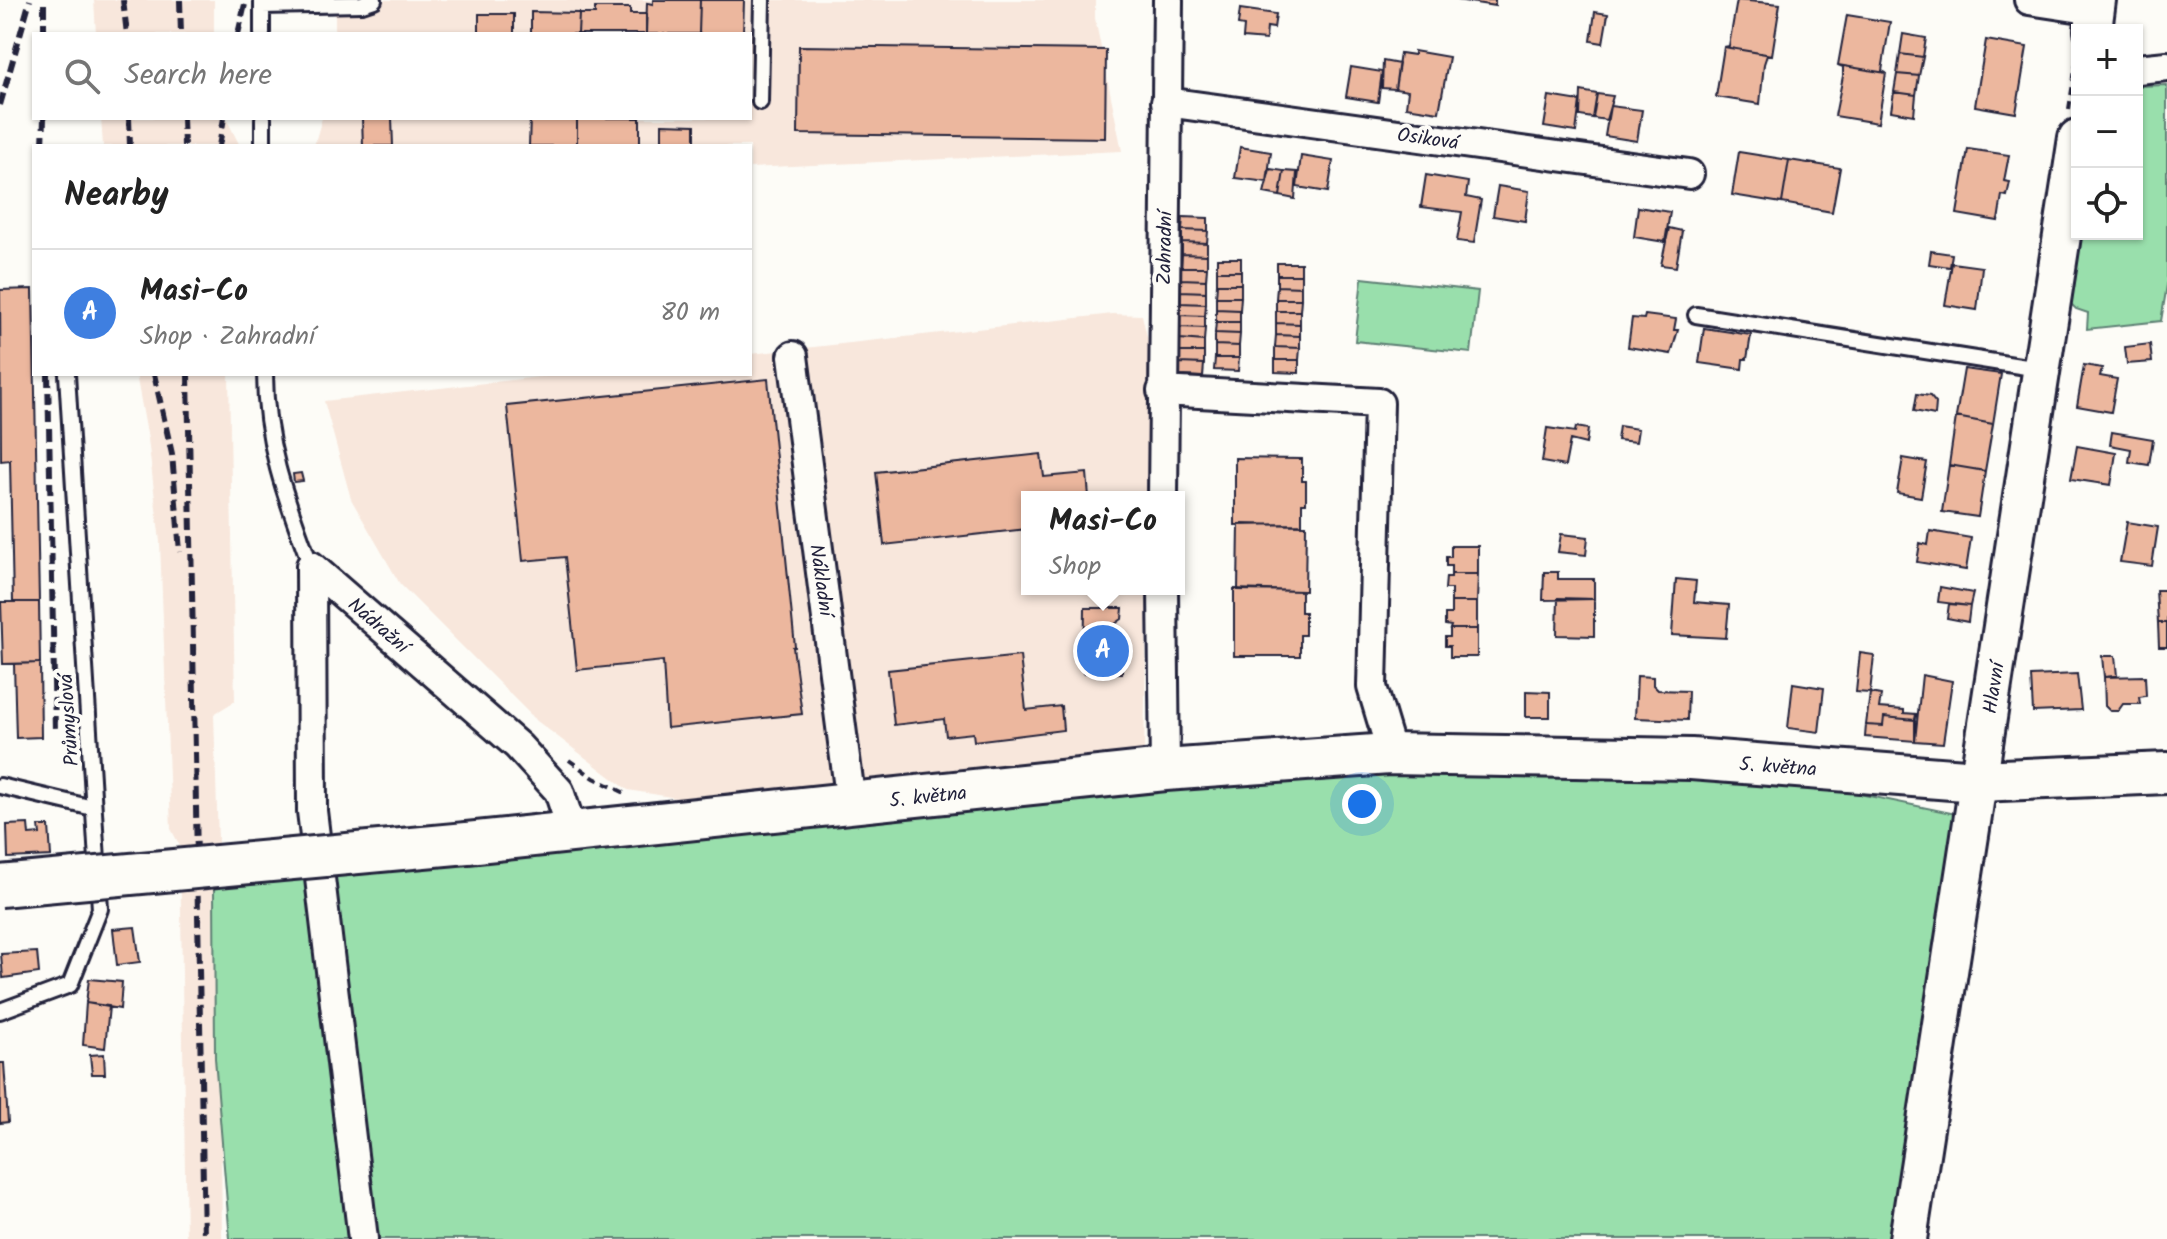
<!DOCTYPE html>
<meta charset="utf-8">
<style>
:root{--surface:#fff;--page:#f6f6f6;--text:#222;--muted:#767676;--line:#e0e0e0;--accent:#b45309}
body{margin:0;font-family:Kalam,sans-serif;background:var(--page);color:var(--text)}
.controls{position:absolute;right:24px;top:24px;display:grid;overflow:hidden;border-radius:0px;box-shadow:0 2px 6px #0004}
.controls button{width:72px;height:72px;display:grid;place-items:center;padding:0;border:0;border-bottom:2px solid var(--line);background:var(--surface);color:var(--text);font:40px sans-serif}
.you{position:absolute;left:1362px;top:804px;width:28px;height:28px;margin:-20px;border:6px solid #fff;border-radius:50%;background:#1a73e8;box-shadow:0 0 0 12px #1a73e833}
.badge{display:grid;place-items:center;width:52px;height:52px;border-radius:50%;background:var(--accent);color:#fff;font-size:26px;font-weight:700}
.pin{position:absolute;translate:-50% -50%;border:4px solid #fff;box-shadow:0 2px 8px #0006}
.popup{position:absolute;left:1021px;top:491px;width:164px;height:104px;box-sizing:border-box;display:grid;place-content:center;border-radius:0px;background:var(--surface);filter:drop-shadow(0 2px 6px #0005);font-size:26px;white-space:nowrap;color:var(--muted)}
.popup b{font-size:30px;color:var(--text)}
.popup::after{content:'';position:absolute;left:50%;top:100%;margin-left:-16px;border:16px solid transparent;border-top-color:var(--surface)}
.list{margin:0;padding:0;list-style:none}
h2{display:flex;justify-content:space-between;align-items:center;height:104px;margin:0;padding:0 32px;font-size:34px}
h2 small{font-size:26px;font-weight:400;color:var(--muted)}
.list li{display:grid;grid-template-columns:52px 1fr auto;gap:24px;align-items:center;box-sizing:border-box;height:128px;padding:0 32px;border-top:2px solid var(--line)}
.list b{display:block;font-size:30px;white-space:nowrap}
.list p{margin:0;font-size:26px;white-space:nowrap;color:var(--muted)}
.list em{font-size:26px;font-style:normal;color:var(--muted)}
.icon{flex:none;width:44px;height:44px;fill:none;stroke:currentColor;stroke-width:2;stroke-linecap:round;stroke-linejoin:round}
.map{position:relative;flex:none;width:2167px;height:1239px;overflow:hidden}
.search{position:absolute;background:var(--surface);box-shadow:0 2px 6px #0004;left:32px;top:32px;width:720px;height:88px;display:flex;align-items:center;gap:20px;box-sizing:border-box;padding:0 28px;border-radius:0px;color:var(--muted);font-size:30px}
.panel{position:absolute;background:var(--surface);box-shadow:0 2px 6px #0004;left:32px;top:144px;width:720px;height:232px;border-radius:0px}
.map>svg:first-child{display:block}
</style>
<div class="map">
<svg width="2167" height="1239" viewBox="0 0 2167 1239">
<rect width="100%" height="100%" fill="#fdfcf7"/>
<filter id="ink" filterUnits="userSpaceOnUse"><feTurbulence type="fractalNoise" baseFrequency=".0125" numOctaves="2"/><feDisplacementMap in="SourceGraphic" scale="16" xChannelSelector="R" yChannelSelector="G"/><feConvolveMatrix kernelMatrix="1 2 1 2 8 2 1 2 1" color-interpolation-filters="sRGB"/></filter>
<g filter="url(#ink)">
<!-- built -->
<path fill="#f8e7dc" d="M94,0H214V34H96Z
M335,0H1095V18L1122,151L750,168V146H314L322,118H750V34H335Z
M101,118H226L240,146H103Z
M1113,314L1142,315L1151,355L1149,497H1027V589H1147L1144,754L695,801L628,790L537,721L400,584L351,499L324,401L565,374H750V354Z
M136,374H229L235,701L214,714L218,842L222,1239H186L180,846L171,829L160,542L148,439Z"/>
<!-- green -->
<path fill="#99dfac" stroke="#5e8074" stroke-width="2" d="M2167,85V285L2161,321L2087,329L2088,313L2076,309L2069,302L2077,234H2137V86Z
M1362,278L1478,291L1471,353L1355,341Z
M1365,766L1768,775L1956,814L1896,1239H230L215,1058L214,887L405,863Z"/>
<!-- building -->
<path fill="#ecb79e" stroke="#22223b" stroke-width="2" d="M653,0H700L699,34H646L647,3L653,4Z
M700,0H744L743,34H699Z
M1457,0H1495V6Z
M1737,0L1780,4L1772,55L1724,47L1729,46Z
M595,8H630V14H646V34H578L579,14H595Z
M1240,9L1276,14L1274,28L1267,27L1266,40L1243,38L1244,26L1238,25Z
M531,12L579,13L578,34H531Z
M1595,12L1608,14L1603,43L1591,41Z
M479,14H514V34H479Z
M1847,15L1890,22L1882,71L1886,73L1838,65Z
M1903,34L1926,38L1923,57L1900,54Z
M1986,40L2027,47L2016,113L1975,106Z
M799,46L1106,50L1105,138L798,134Z
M1724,47L1772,55H1767L1764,64L1760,104L1716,97Z
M1414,51L1449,57L1439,112L1406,107L1408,91L1395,89L1400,53L1414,55Z
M1900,54L1923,57L1919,76L1897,74Z
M1383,61L1399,64L1395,89L1382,88Z
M1838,65L1886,73L1878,123L1835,116L1843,76V67Z
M1351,67L1382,72L1378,102L1346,97Z
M1897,74L1919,76L1916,95L1894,92Z
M1581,91L1597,94L1593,118L1580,116Z
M1894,92L1916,95L1914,115L1891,111Z
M1597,94L1613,96L1606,120L1593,118Z
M1549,96L1580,101L1576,132L1544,127Z
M1610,106L1642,110L1637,141L1605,136Z
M362,118H392L393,146H363Z
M530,118H577V146H529Z
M577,118H640V146H577Z
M662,124L695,125V146H662Z
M1240,147L1271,152L1267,182L1235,178Z
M1968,149L2009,155L2004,181L2010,182L2007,196L2002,195L1998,221L1957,214Z
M1739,152L1789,160L1782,203L1732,195Z
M1301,156L1333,161L1328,192L1297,187Z
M1789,160L1840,168L1832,212L1782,203Z
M1270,169L1284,171L1280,196L1264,193Z
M1284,171L1297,172L1295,199L1280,196Z
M1426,175L1468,182L1466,197L1481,200L1474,243L1457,241L1462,212L1421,207Z
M1498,186L1529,191L1525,221L1493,216Z
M1638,207L1670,212L1665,242L1634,237Z
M1183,217L1208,218V231L1182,230Z
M1669,228L1682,231L1676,267L1661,265Z
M1182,230L1208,231L1207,243L1182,242Z
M1182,242L1207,243V255L1182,254Z
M1931,251L1952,254L1950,267L1929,264Z
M1182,254L1207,255V267H1181Z
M1217,258H1241V271H1217Z
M1277,263H1301V275H1277Z
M1952,263L1982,267L1977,310L1945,305Z
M1181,267H1207L1206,280L1181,279Z
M1217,271H1241V284H1217Z
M1277,275H1301V287L1277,286Z
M1181,279L1206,280V292L1181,291Z
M1217,284H1241V297H1216Z
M1277,286L1301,287V299H1276Z
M33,289L39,602H13L10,460L1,461L0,290Z
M1181,291L1206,292V304L1180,303Z
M1216,297H1241L1240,310L1216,309Z
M1276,299H1301L1300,311H1276Z
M1180,303L1206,304L1205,316L1180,315Z
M1216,309L1240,310V322H1216Z
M1276,311H1300V324L1276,323Z
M1180,315L1205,316V328L1180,327Z
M1645,315L1676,319L1674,330H1678L1671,354L1628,347L1632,318L1644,319Z
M1216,322H1240V334L1215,333Z
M1276,323L1300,324V336L1276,335Z
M1180,327L1205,328L1204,341L1180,339Z
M1704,328L1751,335L1747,359H1743L1742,369L1699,363Z
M1215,333L1240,334L1239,346L1215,345Z
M1276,335L1300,336V348L1275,347Z
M1180,339L1204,341V352H1179Z
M2150,344L2152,362L2127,364L2125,347Z
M1215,345L1239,346V358H1215Z
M1275,347L1300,348L1299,360H1275Z
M1179,352H1204V364L1179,363Z
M1215,358H1239L1238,371L1214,370Z
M1275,360H1299V373L1275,372Z
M1179,363L1204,364L1203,377L1178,376Z
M2084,365L2102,368L2100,376L2117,379L2111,412L2077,406Z
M1964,369L2001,374L1993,424L1956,417Z
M768,379L795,647H793L802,714L667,728L663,661L577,670L565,557L523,561L507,406Z
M1917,394L1930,396L1936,403L1935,415L1914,411Z
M1956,417L1993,424L1985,471L1949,465Z
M1619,426L1638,429L1636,442L1617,440Z
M1576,427L1588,429L1586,444L1570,440L1565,466L1542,462L1547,428L1575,432Z
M2112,432L2153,439L2149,465L2129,462L2131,449L2110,445Z
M2077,446L2116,453L2111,485L2071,479Z
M1041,454L1044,477L1087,473L1089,497H1027V529L884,545L876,472Z
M1235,458L1302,459V481H1306V503H1302V524L1235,525Z
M1903,458L1927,462L1921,497L1897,493Z
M1949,465L1985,471L1978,517L1942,512Z
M301,473L303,481L294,482L293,474Z
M2127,522L2158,527L2152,566L2120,562Z
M1239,524L1306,525L1305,591L1238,590Z
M1930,531L1971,538L1966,570L1917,562L1920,543L1928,545Z
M1561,534L1588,537L1586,555L1558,552Z
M1451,546H1478V574H1451V566H1446V557H1451Z
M1544,572H1558V579H1594V599L1543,600Z
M1451,574H1478L1477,602H1451V589H1445L1446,577H1451Z
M1676,579L1696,581L1694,602L1729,605L1726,638L1672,635Z
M1940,587L1973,593L1970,606L1938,602Z
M1234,589L1301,591V612H1305V635H1300V656H1234Z
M2156,590H2167V623H2158Z
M1558,598L1594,599V636L1557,635Z
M1,602H39L40,663L3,664Z
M1451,602H1477V629H1450L1451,626L1445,625V614H1451Z
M1949,604L1970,606L1968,622L1947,618Z
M1085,608H1123L1122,619L1115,624L1122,630V673H1084Z
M2158,623H2167V647H2159Z
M1450,629H1477V657H1450V646H1445V637H1450Z
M1860,653L1874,655L1870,693L1856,692Z
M1020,656L1026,710L1061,706L1063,730L974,741L973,733L946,736L944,719L894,725L888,670Z
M2102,656H2115L2117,676L2104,677Z
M40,663L41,737L16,738L14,664Z
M2077,674L2081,710L2033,712L2031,676Z
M1922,675L1952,681L1943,743L1915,741Z
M1637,676L1653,677V685L1658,690L1688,691L1687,720L1635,718Z
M2145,676L2146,696L2139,697L2140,704H2123L2118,711H2110L2105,706L2104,677Z
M1793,683L1824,688L1819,732L1788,728Z
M1526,691L1550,692V717H1526Z
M1870,693L1881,695L1879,708L1904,710V713L1916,714L1915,720L1884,717L1883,726L1866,725Z
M1884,717L1915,720V741L1865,737L1866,725L1883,726Z
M28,824L29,835L40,834L39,826H49L51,856L8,858L7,825Z
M135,927L140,962L117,965L113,929Z
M37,952L39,973L3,978L1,954Z
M89,979L122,982L120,1009L86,1003Z
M86,1003L109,1006L105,1048L83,1045Z
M104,1054L105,1074H92L90,1055Z
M0,1063H4L8,1122L0,1123Z"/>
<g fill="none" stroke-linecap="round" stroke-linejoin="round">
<defs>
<path id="service" d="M262,0V34
M262,6L362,4L374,0
M760,102L762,0
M263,118V146
M1696,315L2039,369
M265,374C265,445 287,501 311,566
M0,786L93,808
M0,1011L70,985L100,909L67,374"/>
<path id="minor" d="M2029,0L2095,10
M2137,69L2167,66
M1166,102L1689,174
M793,356L851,804
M1162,391L1379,403L1372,687L1388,740L1389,754
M1163,497L1168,0
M311,566L312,811L363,1239
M311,566L518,746L559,791L573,833
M1163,589L1165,770"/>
<path id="tertiary" d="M2093,30L2097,0
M1908,1239L2077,138"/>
<path id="secondary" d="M467,843L1165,770L1389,754L1691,759L1978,781L2167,773"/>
</defs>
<!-- service casing -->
<use href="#service" stroke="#22223b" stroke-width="20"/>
<!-- minor casing -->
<use href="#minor" stroke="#22223b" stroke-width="34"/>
<!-- tertiary casing -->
<use href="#tertiary" stroke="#22223b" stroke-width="42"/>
<!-- secondary casing -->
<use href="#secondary" stroke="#22223b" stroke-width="46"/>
<!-- path -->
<path stroke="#22223b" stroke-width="4" stroke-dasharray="8 6" stroke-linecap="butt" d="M2069,109L2077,58
M569,760L594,778L627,794"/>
<!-- service -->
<use href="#service" stroke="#fdfcf7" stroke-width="14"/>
<!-- minor -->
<use href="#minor" stroke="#fdfcf7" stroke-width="28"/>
<!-- tertiary -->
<use href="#tertiary" stroke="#fdfcf7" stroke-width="36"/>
<!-- secondary -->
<use href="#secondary" stroke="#fdfcf7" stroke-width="40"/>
<!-- rail -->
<path stroke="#22223b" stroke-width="6" stroke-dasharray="12 6" stroke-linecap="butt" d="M123,0L127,34
M180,0L181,34
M44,34V0
M238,34L246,0
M0,105L30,0
M129,118L130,146
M183,118L184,146
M43,146L44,118
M219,146L224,118
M48,374L55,732
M154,374L172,454L180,552
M188,374L204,1239"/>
<defs>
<path id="secondary-bridge" d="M0,886L467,843"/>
</defs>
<!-- secondary-bridge casing -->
<use href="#secondary-bridge" stroke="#22223b" stroke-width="46" stroke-linecap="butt"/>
<!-- secondary-bridge -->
<use href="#secondary-bridge" stroke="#fdfcf7" stroke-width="40"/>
</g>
</g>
<g text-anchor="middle" stroke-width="8" stroke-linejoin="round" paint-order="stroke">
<!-- street labels -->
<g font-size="20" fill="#22223b" stroke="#fdfcf7">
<text transform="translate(1428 138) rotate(8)" y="7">Osiková</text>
<text transform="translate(1164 248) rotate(-89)" y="7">Zahradní</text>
<text transform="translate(822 580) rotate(82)" y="7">Nákladní</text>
<text transform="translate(379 625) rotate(41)" y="7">Nádražní</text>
<text transform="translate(1993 688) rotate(-81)" y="7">Hlavní</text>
<text transform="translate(68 720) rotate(-94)" y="7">Průmyslová</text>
<text transform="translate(1778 766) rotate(4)" y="7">5. května</text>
<text transform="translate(928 796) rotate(-6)" y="7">5. května</text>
</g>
</g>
</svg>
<div class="controls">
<button>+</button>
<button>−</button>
<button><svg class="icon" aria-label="locate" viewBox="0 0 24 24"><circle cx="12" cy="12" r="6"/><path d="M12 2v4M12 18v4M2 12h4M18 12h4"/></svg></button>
</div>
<div class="you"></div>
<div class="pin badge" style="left:1103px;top:651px;background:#3f7fe0">A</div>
<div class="popup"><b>Masi-Co</b>Shop</div>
<div class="search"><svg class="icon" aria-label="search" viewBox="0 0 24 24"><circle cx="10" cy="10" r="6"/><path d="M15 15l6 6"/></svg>Search here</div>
<section class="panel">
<h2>Nearby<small></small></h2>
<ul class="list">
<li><span class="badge" style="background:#3f7fe0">A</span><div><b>Masi-Co</b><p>Shop · Zahradní</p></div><em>80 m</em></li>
</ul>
</section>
</div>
